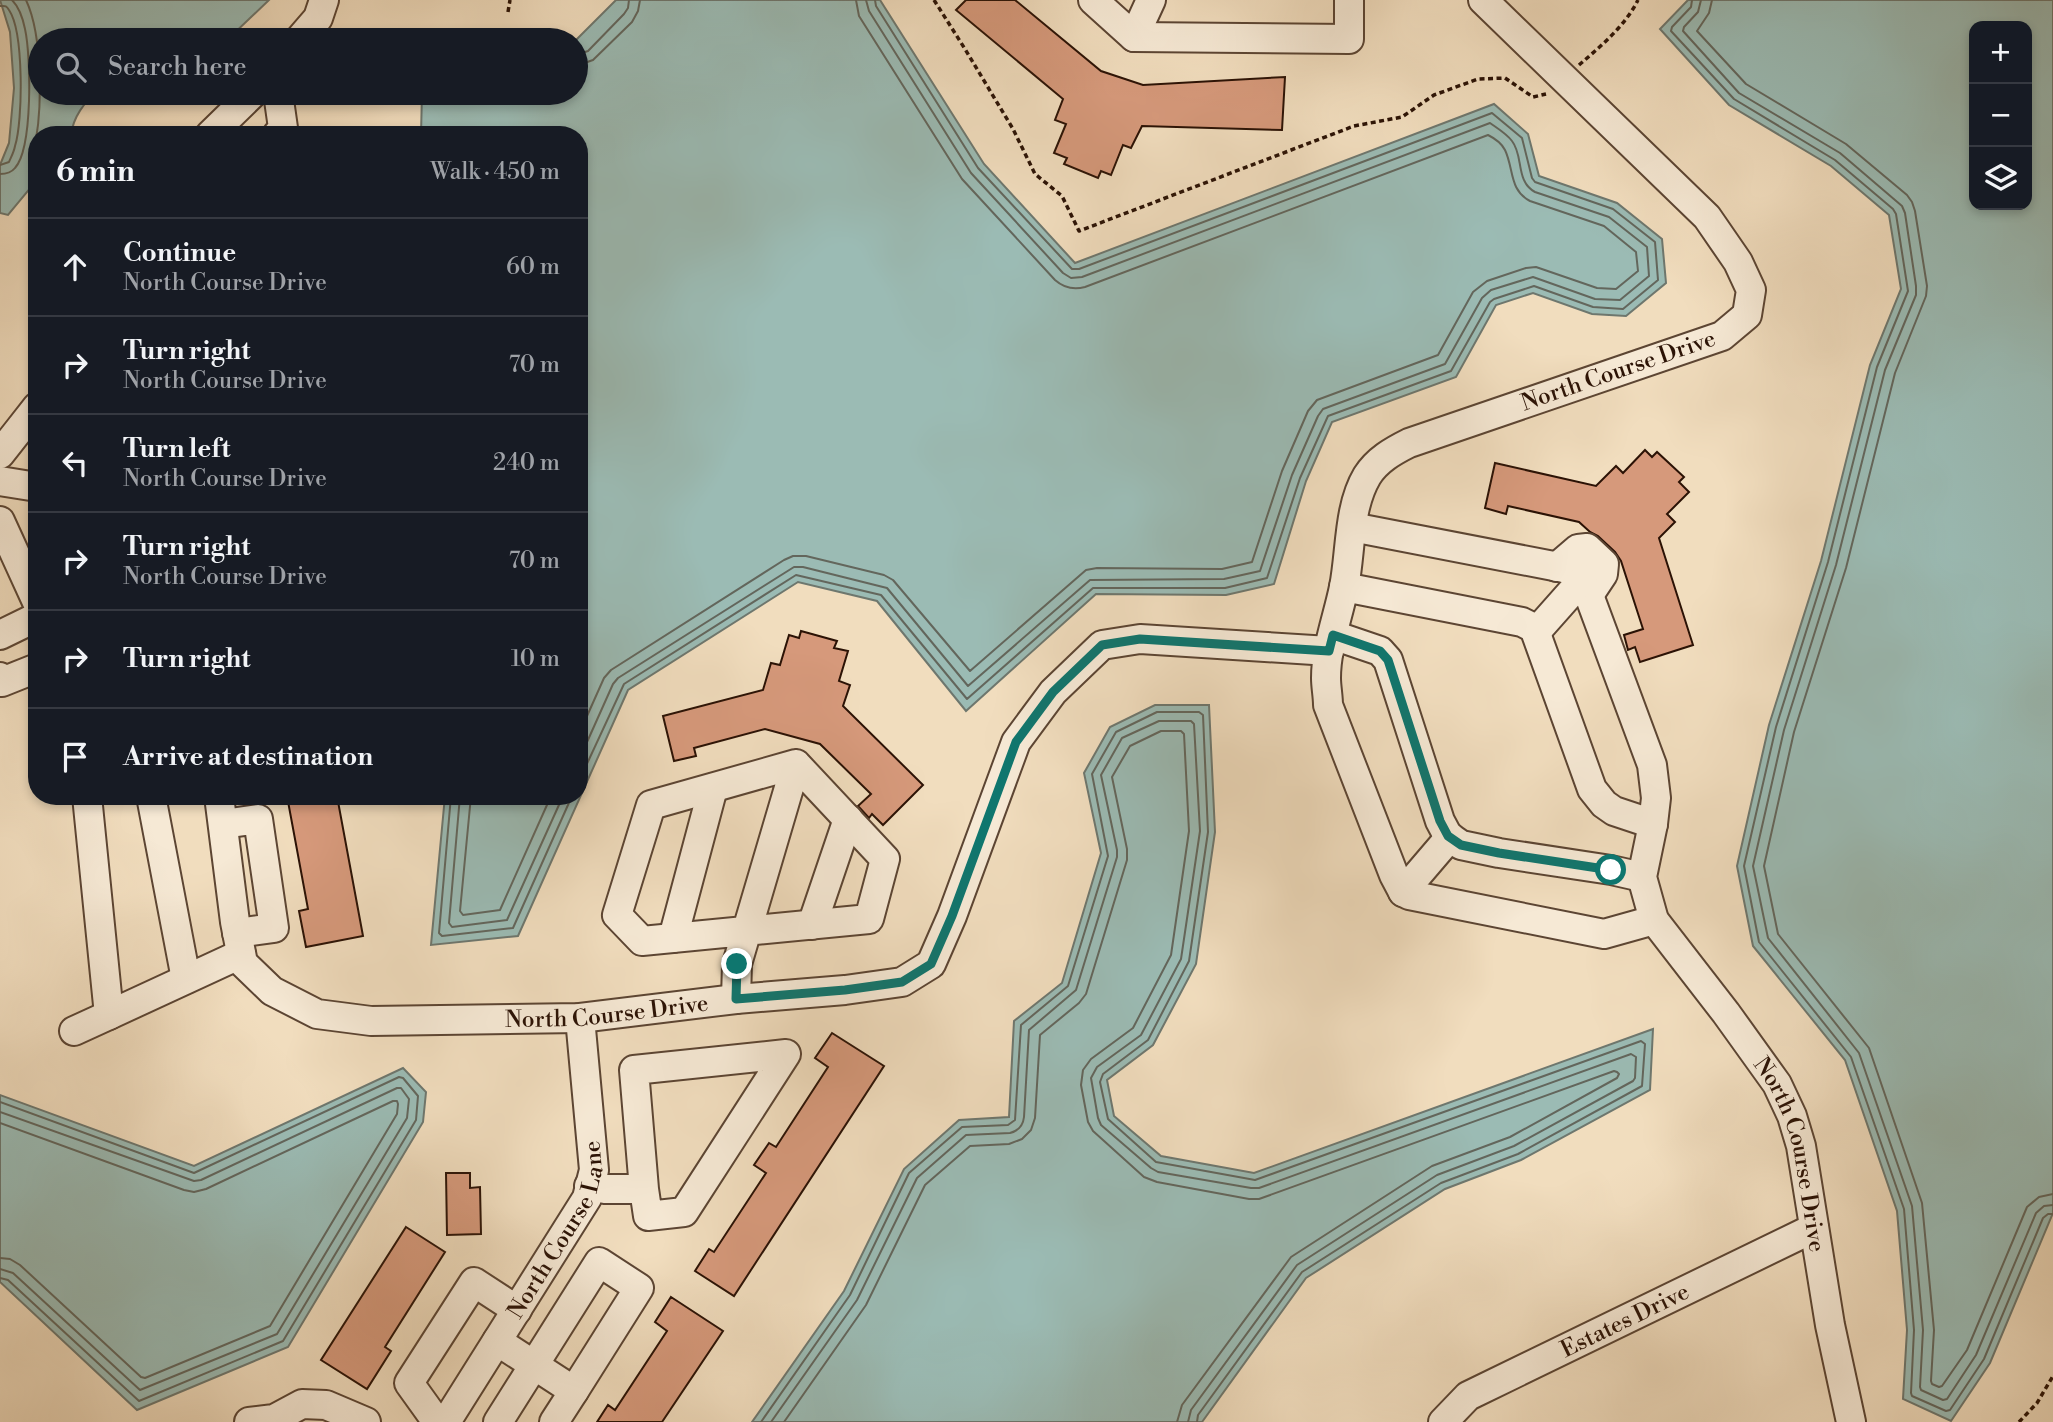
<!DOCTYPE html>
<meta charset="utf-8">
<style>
:root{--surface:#171b24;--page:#242831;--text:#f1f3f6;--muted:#9ea1a6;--line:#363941}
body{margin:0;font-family:"Libre Bodoni",serif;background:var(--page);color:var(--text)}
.controls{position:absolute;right:21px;top:21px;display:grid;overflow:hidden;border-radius:14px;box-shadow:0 4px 10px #0003}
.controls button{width:63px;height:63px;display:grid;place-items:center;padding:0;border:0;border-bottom:2px solid var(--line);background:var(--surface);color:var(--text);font:35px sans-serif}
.stop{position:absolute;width:21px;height:21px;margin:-16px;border:5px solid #0f766e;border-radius:50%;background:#fff}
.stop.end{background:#0f766e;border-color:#fff;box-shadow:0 2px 7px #0008}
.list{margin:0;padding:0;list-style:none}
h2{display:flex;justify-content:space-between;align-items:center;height:91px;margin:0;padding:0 28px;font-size:30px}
h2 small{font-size:23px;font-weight:400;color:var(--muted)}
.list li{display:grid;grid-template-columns:46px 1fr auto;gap:21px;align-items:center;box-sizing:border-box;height:98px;padding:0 28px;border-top:2px solid var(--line)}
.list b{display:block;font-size:26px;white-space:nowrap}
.list p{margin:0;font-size:23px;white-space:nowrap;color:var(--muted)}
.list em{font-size:23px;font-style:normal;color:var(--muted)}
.icon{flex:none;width:38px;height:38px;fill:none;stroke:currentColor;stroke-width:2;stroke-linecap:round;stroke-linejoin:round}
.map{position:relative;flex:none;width:2053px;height:1422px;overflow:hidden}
.search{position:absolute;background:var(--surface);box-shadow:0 4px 10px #0003;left:28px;top:28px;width:560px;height:77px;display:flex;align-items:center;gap:18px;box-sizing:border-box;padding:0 24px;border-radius:38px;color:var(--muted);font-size:26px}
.panel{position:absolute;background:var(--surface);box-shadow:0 4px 10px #0003;left:28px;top:126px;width:560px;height:679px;border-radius:28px}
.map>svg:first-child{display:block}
</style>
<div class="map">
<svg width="2053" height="1422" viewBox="0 0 2053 1422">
<rect width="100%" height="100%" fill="#f1ddbe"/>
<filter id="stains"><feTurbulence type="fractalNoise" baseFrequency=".00286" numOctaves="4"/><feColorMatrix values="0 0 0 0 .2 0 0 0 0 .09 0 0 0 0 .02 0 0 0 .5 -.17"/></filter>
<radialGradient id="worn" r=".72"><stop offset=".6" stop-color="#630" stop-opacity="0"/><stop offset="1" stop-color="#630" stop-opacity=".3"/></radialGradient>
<!-- water -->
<path fill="#9bbbb4" stroke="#6e776e" stroke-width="2" fill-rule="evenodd" d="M0,0H269L227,40H40V93H98C84,101 73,118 71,135H37V180L8,215L0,213V165L9,143L14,88L10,32Z
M616,0H880L984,164L1075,263L1494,104L1528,134L1539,176L1617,203L1662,239L1666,283L1626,316L1592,314L1533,293L1496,305L1456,377L1332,422L1306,481L1274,584L1226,595L1096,594L966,711L877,601L798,582L628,690L518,936L431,945L445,796H579V135H421L422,93H576V40H569L577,39Z
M1688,0H2053V1213L1990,1363L1951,1421L1903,1399L1907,1330L1897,1211L1845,1060L1753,946L1737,866L1769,725L1821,561L1870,365L1901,289L1889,215L1831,166L1729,105L1660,29ZM2027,26V205H1974V26Z
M1155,705H1209L1215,832L1196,964L1153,1045L1107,1080L1114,1116L1161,1156L1254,1173L1653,1029L1650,1090L1521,1160L1445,1189L1306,1278L1202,1422H752L844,1291L904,1169L959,1120L1009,1117L1014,1021L1062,983L1101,853L1084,773L1110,727Z
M403,1068L426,1092L423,1122L288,1347L137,1410L0,1282V1095L194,1166Z"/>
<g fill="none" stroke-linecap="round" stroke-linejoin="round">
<!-- shore -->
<path stroke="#63665c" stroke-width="2" d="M26,0C43,36 43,115 33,153L37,157
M1692,0L1691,7L1672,27L1671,31L1734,99L1835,160L1893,209L1896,214L1908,291L1877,367L1828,562L1776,727L1744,866L1759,942L1851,1057L1904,1209L1914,1330L1911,1393L1912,1396L1946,1411L1950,1410L1984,1359L2043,1218L2048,1214H2053
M1701,0L1698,12L1684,27L1683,31L1739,93L1840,153L1902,206L1905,213L1916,286V295L1885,370L1836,565L1784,730L1753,866L1768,938L1859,1053L1912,1206L1923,1330L1920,1387L1921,1390L1943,1400L1947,1399L1976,1355L2036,1213L2044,1206L2053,1205
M1712,0L1709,13L1697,31L1746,84L1846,144L1907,195L1912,202L1915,211L1927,286L1926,296L1895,373L1846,568L1794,732L1764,866L1778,934L1869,1048L1922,1203L1934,1330L1931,1381L1932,1384L1939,1387L1942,1386L1967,1350L2027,1207L2039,1197L2053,1194
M0,6C5,6 6,5 9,10C24,32 23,121 15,146C14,152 11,157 9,162L0,165
M576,55L588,51L624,14L628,8L629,0
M576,66L593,60L632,22L638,11L640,0
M0,174C6,174 11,173 15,168C33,148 31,56 25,29C23,19 19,7 12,0
M579,734L604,678L611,670L784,560L793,556H806L884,575L893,580L970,671L1086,570L1097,568L1222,569L1252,562L1282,471L1308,411L1317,400L1438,355L1473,292L1487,281L1526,268L1536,267L1597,288L1616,289L1638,271L1636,252L1604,226L1530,201C1509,190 1514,169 1505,150C1502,144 1494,138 1488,135L1085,287C1074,290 1064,288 1055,280L962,179L859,16L856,0
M579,760L613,684L618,678L794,567H803L887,588L968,686L1090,580L1224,579L1260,571L1292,475L1318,416L1323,409L1445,364L1482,298L1491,290L1533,277L1595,299L1620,300L1649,276L1647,247L1609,217L1535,192C1515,181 1524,156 1512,141C1507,134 1497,128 1490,123L1082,277L1071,278L1063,273L971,173L869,11L866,0
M579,781L624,684L796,575L881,595L967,699L1093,588H1225L1267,578L1300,478L1328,416L1451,371L1490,302L1494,299L1534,286L1593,307L1623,309L1658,280L1655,242L1613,209L1535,182L1532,178L1522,138L1492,113L1079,269H1072L978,168L876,6L875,0
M451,796L439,933L442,936L513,928L572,796
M460,796L449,923L452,927L507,920L563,796
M471,796L460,911L463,915L500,910L551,796
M0,1102L194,1173L399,1077L403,1078L418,1096L416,1120L283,1341L139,1401L8,1280L0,1278
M0,1112L194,1181L201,1180L397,1088H401L409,1099L407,1118L277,1334L140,1390L13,1273L0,1269
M0,1123L184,1190L194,1192L206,1189L393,1101H397L398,1104L397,1114L270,1326L145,1378L141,1377L20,1265L10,1259L0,1258
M761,1422L850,1295L909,1173L962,1127L1008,1125L1015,1120L1021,1025L1068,986L1108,856L1092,774L1116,732L1157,712H1199L1203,715L1208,832L1189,961L1148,1040L1103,1074L1100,1082L1108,1119L1156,1162L1255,1180L1641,1041L1645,1044L1642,1086L1518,1154L1441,1183L1302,1272L1198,1415L1197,1422
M771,1422L857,1300L917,1178L966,1135L1010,1133C1018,1131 1023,1126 1024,1117L1029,1030L1076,990L1117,857V850L1101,775L1122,738L1159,721H1191L1194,724L1200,831L1181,959L1141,1035L1097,1067L1091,1078L1098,1118L1101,1125L1151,1168L1158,1172L1251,1188H1259L1631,1054L1636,1057L1635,1078L1633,1081L1514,1146L1437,1175L1297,1265L1191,1410L1188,1422
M784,1422L866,1305L925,1185L970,1146L1009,1144L1022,1139L1031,1130L1035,1118L1040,1035L1079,1003L1086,994L1127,860V849L1112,777L1130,746L1161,731H1181L1184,734L1189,831L1171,955L1133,1028L1091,1059L1083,1070L1081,1085L1088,1122L1093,1131L1144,1177L1157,1182L1249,1199H1259L1614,1071L1617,1072L1619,1074L1617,1078L1510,1137L1432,1166L1291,1257L1182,1405L1177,1422"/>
</g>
<!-- building -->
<path fill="#d6997b" stroke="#2b1205" stroke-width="2" d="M966,0H1015L1101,71L1143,85L1285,77L1282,130L1142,126L1131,148L1123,145L1111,175L1101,171L1098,178L1064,164L1067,158L1054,153L1066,124L1055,120L1063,99L956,10Z
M1645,450L1652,457L1657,452L1684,477L1679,482L1689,492L1667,514L1675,522L1659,538L1693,645L1640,662L1635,647L1628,650L1624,635L1643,629L1621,561L1615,552L1598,536L1590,532L1579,522L1508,506L1506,514L1485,508L1495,463L1596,486L1616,466L1623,473Z
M801,631L837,641L834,648L848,651L839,681L850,685L843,706L923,785L883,825L872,814L869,818L858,806L871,794L820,744L765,729L694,748L696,756L674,761L663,716L763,690L771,663L780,665L789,635L799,638Z
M287,796H337L363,936L306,947L299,911L308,909Z
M832,1033L884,1066L734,1296L695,1271L709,1249L714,1252L766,1173L754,1165L769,1143L776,1147L828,1067L815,1058Z
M446,1173H470V1188L480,1187L481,1234L447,1235Z
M406,1227L445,1252L385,1347L391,1351L367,1389L321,1360Z
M671,1297L723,1331L662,1422H597L608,1405L615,1410L667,1331L655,1322Z"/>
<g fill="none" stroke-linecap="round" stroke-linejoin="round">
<defs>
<g id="minor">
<path d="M1093,0L1134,37L1151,0"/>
<path d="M1483,0L1707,217L1738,262L1751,290L1747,315L1722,336L1409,443C1393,451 1377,460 1367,476C1348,508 1351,552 1344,587C1338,617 1326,647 1326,678C1326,687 1328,696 1328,705L1394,875L1403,892L1409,895L1604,934L1654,920"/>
<path d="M1134,37L1349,39V0"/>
<path d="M299,40L318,18L324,0"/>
<path d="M210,135L253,93"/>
<path d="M277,135L283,128L278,93"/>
<path d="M0,454L37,407"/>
<path d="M0,481L37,487"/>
<path d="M0,521L37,602"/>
<path id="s1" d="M1352,527L1564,568L1577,572L1583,579L1652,765L1656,798L1653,824L1642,877L1654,920L1726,1013L1777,1084L1792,1116L1801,1146L1830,1325L1851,1422"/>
<path d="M1557,567L1578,549L1587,548L1604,564L1603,574L1589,595"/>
<path d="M1344,587L1522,622L1534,628L1592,789L1604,804L1614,811L1653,824"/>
<path d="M1536,632L1583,579"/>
<path d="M0,635L37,617"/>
<path d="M1333,635L1380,651L1388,660L1440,821L1448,836L1461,845L1499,853L1611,870L1642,877"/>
<path d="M0,677L2,682L37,668"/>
<path d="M87,796L109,1015L241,954"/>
<path d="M151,796L186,979"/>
<path id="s2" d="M219,796L235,922L243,963L272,991L317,1014L371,1021L580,1018L736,999L845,990L902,982L931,964L952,916L1016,742L1053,692L1102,645L1140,639L1329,651"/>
<path d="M223,824L258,819L274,928L237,933"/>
<path d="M1403,892L1450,837"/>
<path d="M812,925L848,819"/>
<path d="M673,938L713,788"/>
<path d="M736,999L737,964L796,764L885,859L869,919L642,941L617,915L651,805L796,764"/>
<path d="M74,1031L109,1015"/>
<path d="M589,1186L605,1189H644L648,1216L684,1212L786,1054L634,1070L644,1189"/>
<path d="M497,1341L574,1391L554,1422"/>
<path d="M249,1422L274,1419L302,1404L326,1405L366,1422"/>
<path d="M437,1422L409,1383L474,1282L517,1310"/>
<path id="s3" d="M446,1422L587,1198L594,1170L580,1018"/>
<path d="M498,1422L599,1262L639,1288L574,1391"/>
<path id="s4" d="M1443,1422L1468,1396L1814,1228"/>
</g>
</defs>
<!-- minor casing -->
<use href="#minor" stroke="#5c4533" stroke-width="32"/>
<!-- path -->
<path stroke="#2b1205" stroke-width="3.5" stroke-dasharray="5 3.5" stroke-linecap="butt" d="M934,0L965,49L1013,129L1035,174L1062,196L1079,231L1354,126L1402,117L1434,95L1478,79L1505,78L1533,97L1546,94
M508,12L510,0
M1579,65C1601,46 1625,26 1638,0
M2019,1422L2037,1403L2053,1376"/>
<!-- minor -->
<use href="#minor" stroke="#f6e9d5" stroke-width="28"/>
</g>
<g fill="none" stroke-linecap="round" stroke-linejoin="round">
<!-- route -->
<path stroke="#0f766e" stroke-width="9" d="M737,964L736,999L845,990L902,982L931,964L952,916L1016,742L1053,692L1102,645L1140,639L1329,651L1333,635L1380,651L1388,660L1440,821L1448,836L1461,845L1499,853L1611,870"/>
</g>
<g text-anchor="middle" stroke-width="5" stroke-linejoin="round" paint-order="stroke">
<!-- street labels -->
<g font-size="23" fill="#2b1205" stroke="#f6e9d5">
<text transform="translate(1618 370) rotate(-19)" y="8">North Course Drive</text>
<text dy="8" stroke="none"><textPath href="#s2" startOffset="550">North Course Drive</textPath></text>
<text dy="8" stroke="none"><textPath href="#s1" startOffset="872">North Course Drive</textPath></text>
<text dy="8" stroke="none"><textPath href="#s3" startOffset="224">North Course Lane</textPath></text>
<text dy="8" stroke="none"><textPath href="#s4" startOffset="210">Estates Drive</textPath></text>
</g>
</g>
<rect width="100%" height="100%" filter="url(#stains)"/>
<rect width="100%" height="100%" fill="url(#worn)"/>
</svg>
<div class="controls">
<button>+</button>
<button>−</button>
<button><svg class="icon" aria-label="layers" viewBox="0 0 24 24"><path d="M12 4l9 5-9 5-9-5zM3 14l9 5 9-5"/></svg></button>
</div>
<div class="stop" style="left:1611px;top:870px"></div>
<div class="stop end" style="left:737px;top:964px"></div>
<div class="search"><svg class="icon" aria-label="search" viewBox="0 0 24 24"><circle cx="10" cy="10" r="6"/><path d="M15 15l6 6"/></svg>Search here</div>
<section class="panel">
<h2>6 min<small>Walk · 450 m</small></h2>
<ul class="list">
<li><svg class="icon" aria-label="ahead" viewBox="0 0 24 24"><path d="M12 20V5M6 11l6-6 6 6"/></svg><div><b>Continue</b><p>North Course Drive</p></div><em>60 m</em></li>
<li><svg class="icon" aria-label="right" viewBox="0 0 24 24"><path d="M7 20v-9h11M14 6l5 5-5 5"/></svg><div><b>Turn right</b><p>North Course Drive</p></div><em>70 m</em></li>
<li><svg class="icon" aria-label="left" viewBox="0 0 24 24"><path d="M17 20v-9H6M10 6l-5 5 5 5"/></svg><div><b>Turn left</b><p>North Course Drive</p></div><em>240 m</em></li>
<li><svg class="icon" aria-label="right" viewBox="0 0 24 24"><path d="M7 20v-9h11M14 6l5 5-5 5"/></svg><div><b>Turn right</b><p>North Course Drive</p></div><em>70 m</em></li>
<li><svg class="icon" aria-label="right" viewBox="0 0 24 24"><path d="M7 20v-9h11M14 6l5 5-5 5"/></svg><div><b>Turn right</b></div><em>10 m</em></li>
<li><svg class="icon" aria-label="arrive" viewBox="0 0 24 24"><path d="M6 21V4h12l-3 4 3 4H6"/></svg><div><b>Arrive at destination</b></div></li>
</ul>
</section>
</div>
